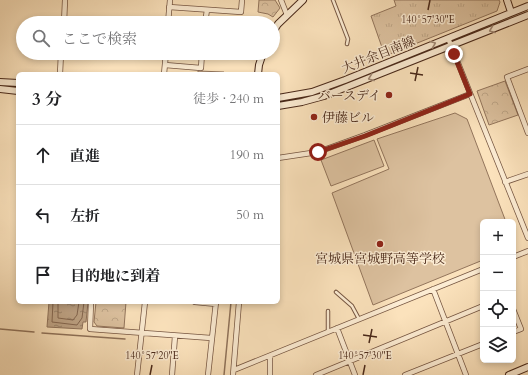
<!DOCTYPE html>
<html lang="ja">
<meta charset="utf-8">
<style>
:root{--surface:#fff;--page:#f2f2f2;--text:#202124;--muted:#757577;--line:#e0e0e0}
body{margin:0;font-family:Cardo,"Noto Serif JP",serif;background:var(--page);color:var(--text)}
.controls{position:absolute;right:12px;bottom:12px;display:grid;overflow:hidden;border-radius:6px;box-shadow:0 2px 6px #0003}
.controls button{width:36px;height:36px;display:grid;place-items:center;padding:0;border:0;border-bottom:1px solid var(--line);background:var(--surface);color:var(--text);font:20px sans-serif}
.stop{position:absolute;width:12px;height:12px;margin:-9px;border:3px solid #8f2418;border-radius:50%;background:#fff}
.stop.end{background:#8f2418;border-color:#fff;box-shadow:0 1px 4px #0008}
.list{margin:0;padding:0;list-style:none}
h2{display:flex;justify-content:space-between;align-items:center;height:52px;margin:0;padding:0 16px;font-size:17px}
h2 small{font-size:13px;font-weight:400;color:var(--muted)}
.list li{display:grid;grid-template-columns:26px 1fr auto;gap:12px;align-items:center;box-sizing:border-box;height:60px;padding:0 16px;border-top:1px solid var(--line)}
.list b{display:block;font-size:15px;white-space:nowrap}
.list em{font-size:13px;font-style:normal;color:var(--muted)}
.icon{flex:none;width:22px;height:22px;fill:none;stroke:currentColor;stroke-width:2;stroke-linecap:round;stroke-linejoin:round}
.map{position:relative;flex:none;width:528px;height:375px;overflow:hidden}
.search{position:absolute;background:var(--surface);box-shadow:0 2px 6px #0003;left:16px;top:16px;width:264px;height:44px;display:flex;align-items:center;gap:10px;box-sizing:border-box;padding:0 14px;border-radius:22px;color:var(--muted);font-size:15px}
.panel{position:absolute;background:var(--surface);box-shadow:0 2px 6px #0003;left:16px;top:72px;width:264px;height:232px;border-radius:6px}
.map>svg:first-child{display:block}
</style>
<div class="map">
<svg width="528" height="375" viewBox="0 0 528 375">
<defs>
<pattern id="grass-tufts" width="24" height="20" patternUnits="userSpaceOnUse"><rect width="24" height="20" fill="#ddc2a0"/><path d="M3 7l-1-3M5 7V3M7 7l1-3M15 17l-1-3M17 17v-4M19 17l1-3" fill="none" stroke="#bfa789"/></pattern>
<pattern id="park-crowns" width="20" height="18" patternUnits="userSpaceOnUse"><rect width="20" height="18" fill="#ddc2a0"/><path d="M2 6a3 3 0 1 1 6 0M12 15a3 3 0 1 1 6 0" fill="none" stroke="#bfa789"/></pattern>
<pattern id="water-ripples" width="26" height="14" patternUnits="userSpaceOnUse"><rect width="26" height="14" fill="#bea385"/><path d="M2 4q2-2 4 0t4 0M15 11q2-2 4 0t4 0" fill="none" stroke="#9c856c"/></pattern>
</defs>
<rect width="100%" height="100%" fill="#fbe2bc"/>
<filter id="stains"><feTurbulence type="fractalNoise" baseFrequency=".005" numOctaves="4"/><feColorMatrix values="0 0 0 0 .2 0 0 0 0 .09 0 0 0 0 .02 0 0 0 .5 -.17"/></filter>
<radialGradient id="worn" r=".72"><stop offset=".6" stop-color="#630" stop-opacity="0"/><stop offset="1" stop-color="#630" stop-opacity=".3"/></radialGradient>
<!-- grass -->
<path fill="url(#grass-tufts)" stroke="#93755c" d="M394,0H499L500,2L497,11L385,56L371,16L396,6Z"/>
<!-- park -->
<path fill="url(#park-crowns)" stroke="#93755c" d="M259,0H275L280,8L273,17L268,14L258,12Z
M198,71L224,72L223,74H198Z
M505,81L518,115L489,125L477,91Z
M96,302H126L124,328L97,326L94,322Z"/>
<!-- pitch -->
<path fill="#ddc2a0" stroke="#93755c" d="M455,113L467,119L506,222H483V260L373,305L332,193L389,169L377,139Z
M374,140L384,166L331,186L321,160Z"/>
<!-- water -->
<path fill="url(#water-ripples)" stroke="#8f725a" d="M49,302H88L86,322H83L82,329L47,327Z"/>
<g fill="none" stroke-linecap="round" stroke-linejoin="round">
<!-- shore -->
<path stroke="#84664f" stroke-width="1" d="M53,302L52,322L77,325L82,318L84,302
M58,302V318L73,320L77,315L79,302"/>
<!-- stream -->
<path stroke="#8f725a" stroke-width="1.5" d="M0,329L34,332
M42,333L125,339
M224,375L231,302"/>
<defs>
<path id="lane" d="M333,0L348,39L347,44
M336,292L352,306L359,319
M328,331V311"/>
<path id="street" d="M281,0L287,15
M169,7L241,12L242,0
M64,23L65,0
M168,23L170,0
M205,23L207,10
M448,38L528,238
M165,65L201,68L202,53
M528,69L507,77L528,133
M60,74L61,53
M164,74L166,53
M278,158L318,152L365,135L470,94
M505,182L528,174
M513,257L528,251
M433,289L466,375
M91,302L90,329L211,338
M195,302L216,304
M513,309L521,329L513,332
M337,328L355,375
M234,370L483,269
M137,375L145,302
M172,375L175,336
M208,375L216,302
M233,375L239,302
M270,375V356
M316,375L483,306
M405,375L483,344"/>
<path id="secondary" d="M507,0L511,12
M273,32L278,24L303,0
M258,74L259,65L263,53
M0,82L18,83
M0,89L18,91
M278,98L312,92L345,80L528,6
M278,106L302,102L324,96L528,15
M509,375L528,367"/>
</defs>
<!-- lane casing -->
<use href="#lane" stroke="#765642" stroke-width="4.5"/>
<!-- street casing -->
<use href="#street" stroke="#765642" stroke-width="6"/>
<!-- secondary casing -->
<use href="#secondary" stroke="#492819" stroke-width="8"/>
<!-- lane -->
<use href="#lane" stroke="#fcecd3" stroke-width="2.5"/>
<!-- street -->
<use href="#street" stroke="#fcecd3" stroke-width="4.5"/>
<!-- secondary -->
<use href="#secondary" stroke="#fcecd3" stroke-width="6"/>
</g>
<!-- one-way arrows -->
<defs><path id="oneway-chevron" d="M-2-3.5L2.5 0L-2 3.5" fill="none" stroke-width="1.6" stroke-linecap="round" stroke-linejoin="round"/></defs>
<g stroke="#a28a76">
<use href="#oneway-chevron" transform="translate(492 30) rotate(158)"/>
<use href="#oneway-chevron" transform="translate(433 44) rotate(-22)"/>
<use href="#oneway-chevron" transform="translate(371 78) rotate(159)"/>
</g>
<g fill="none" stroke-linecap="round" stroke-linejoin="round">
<!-- route -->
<path stroke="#8f2418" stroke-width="5" d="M318,152L365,136L470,94L454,54"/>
</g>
<!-- ticks -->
<path fill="none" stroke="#492819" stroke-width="1.5" d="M428,10L430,0M410,73L423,75M415,81L418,67M363,335L377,337M369,343L372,329M150,375L152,365M363,375L365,365"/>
<!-- markers -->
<g fill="#8f2418" stroke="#fcecd3" stroke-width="1.5">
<circle cx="389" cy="95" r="4"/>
<circle cx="314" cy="117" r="4"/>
<circle cx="380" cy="244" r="4"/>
</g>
<g text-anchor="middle" stroke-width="3" stroke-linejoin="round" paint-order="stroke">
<!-- street labels -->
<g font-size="13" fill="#492819" stroke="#fcecd3">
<text transform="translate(378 54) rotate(-22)" y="5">大井余目南線</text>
</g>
<!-- poi labels -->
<g font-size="13" fill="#492819" stroke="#fcecd3" text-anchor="end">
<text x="381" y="100">バースデイ</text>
<text x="322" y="122" text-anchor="start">伊藤ビル</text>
<text x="380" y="263" text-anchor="middle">宮城県宮城野高等学校</text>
</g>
</g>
<g font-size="10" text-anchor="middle" fill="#492819" stroke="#fcecd3" stroke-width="3" stroke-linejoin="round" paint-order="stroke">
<text x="428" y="23">140°57'30"E</text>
<text x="152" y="359">140°57'20"E</text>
<text x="365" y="359">140°57'30"E</text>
</g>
<rect width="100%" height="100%" filter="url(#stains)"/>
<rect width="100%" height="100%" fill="url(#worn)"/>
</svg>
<div class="controls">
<button>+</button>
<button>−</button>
<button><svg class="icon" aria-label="locate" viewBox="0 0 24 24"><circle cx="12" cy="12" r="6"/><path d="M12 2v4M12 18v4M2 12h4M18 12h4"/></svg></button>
<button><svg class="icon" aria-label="layers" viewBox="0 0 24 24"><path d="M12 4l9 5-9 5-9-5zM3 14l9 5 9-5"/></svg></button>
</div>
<div class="stop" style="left:318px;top:152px"></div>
<div class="stop end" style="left:454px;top:54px"></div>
<div class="search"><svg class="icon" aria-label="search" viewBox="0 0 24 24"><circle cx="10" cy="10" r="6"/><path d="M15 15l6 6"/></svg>ここで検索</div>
<section class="panel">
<h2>3 分<small>徒歩 · 240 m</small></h2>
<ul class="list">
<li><svg class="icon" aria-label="ahead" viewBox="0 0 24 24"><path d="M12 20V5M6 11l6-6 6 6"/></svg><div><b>直進</b></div><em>190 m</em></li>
<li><svg class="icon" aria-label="left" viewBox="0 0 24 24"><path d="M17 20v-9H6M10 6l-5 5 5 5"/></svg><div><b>左折</b></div><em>50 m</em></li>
<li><svg class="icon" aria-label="arrive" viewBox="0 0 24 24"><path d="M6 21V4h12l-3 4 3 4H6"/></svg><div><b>目的地に到着</b></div></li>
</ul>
</section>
</div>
